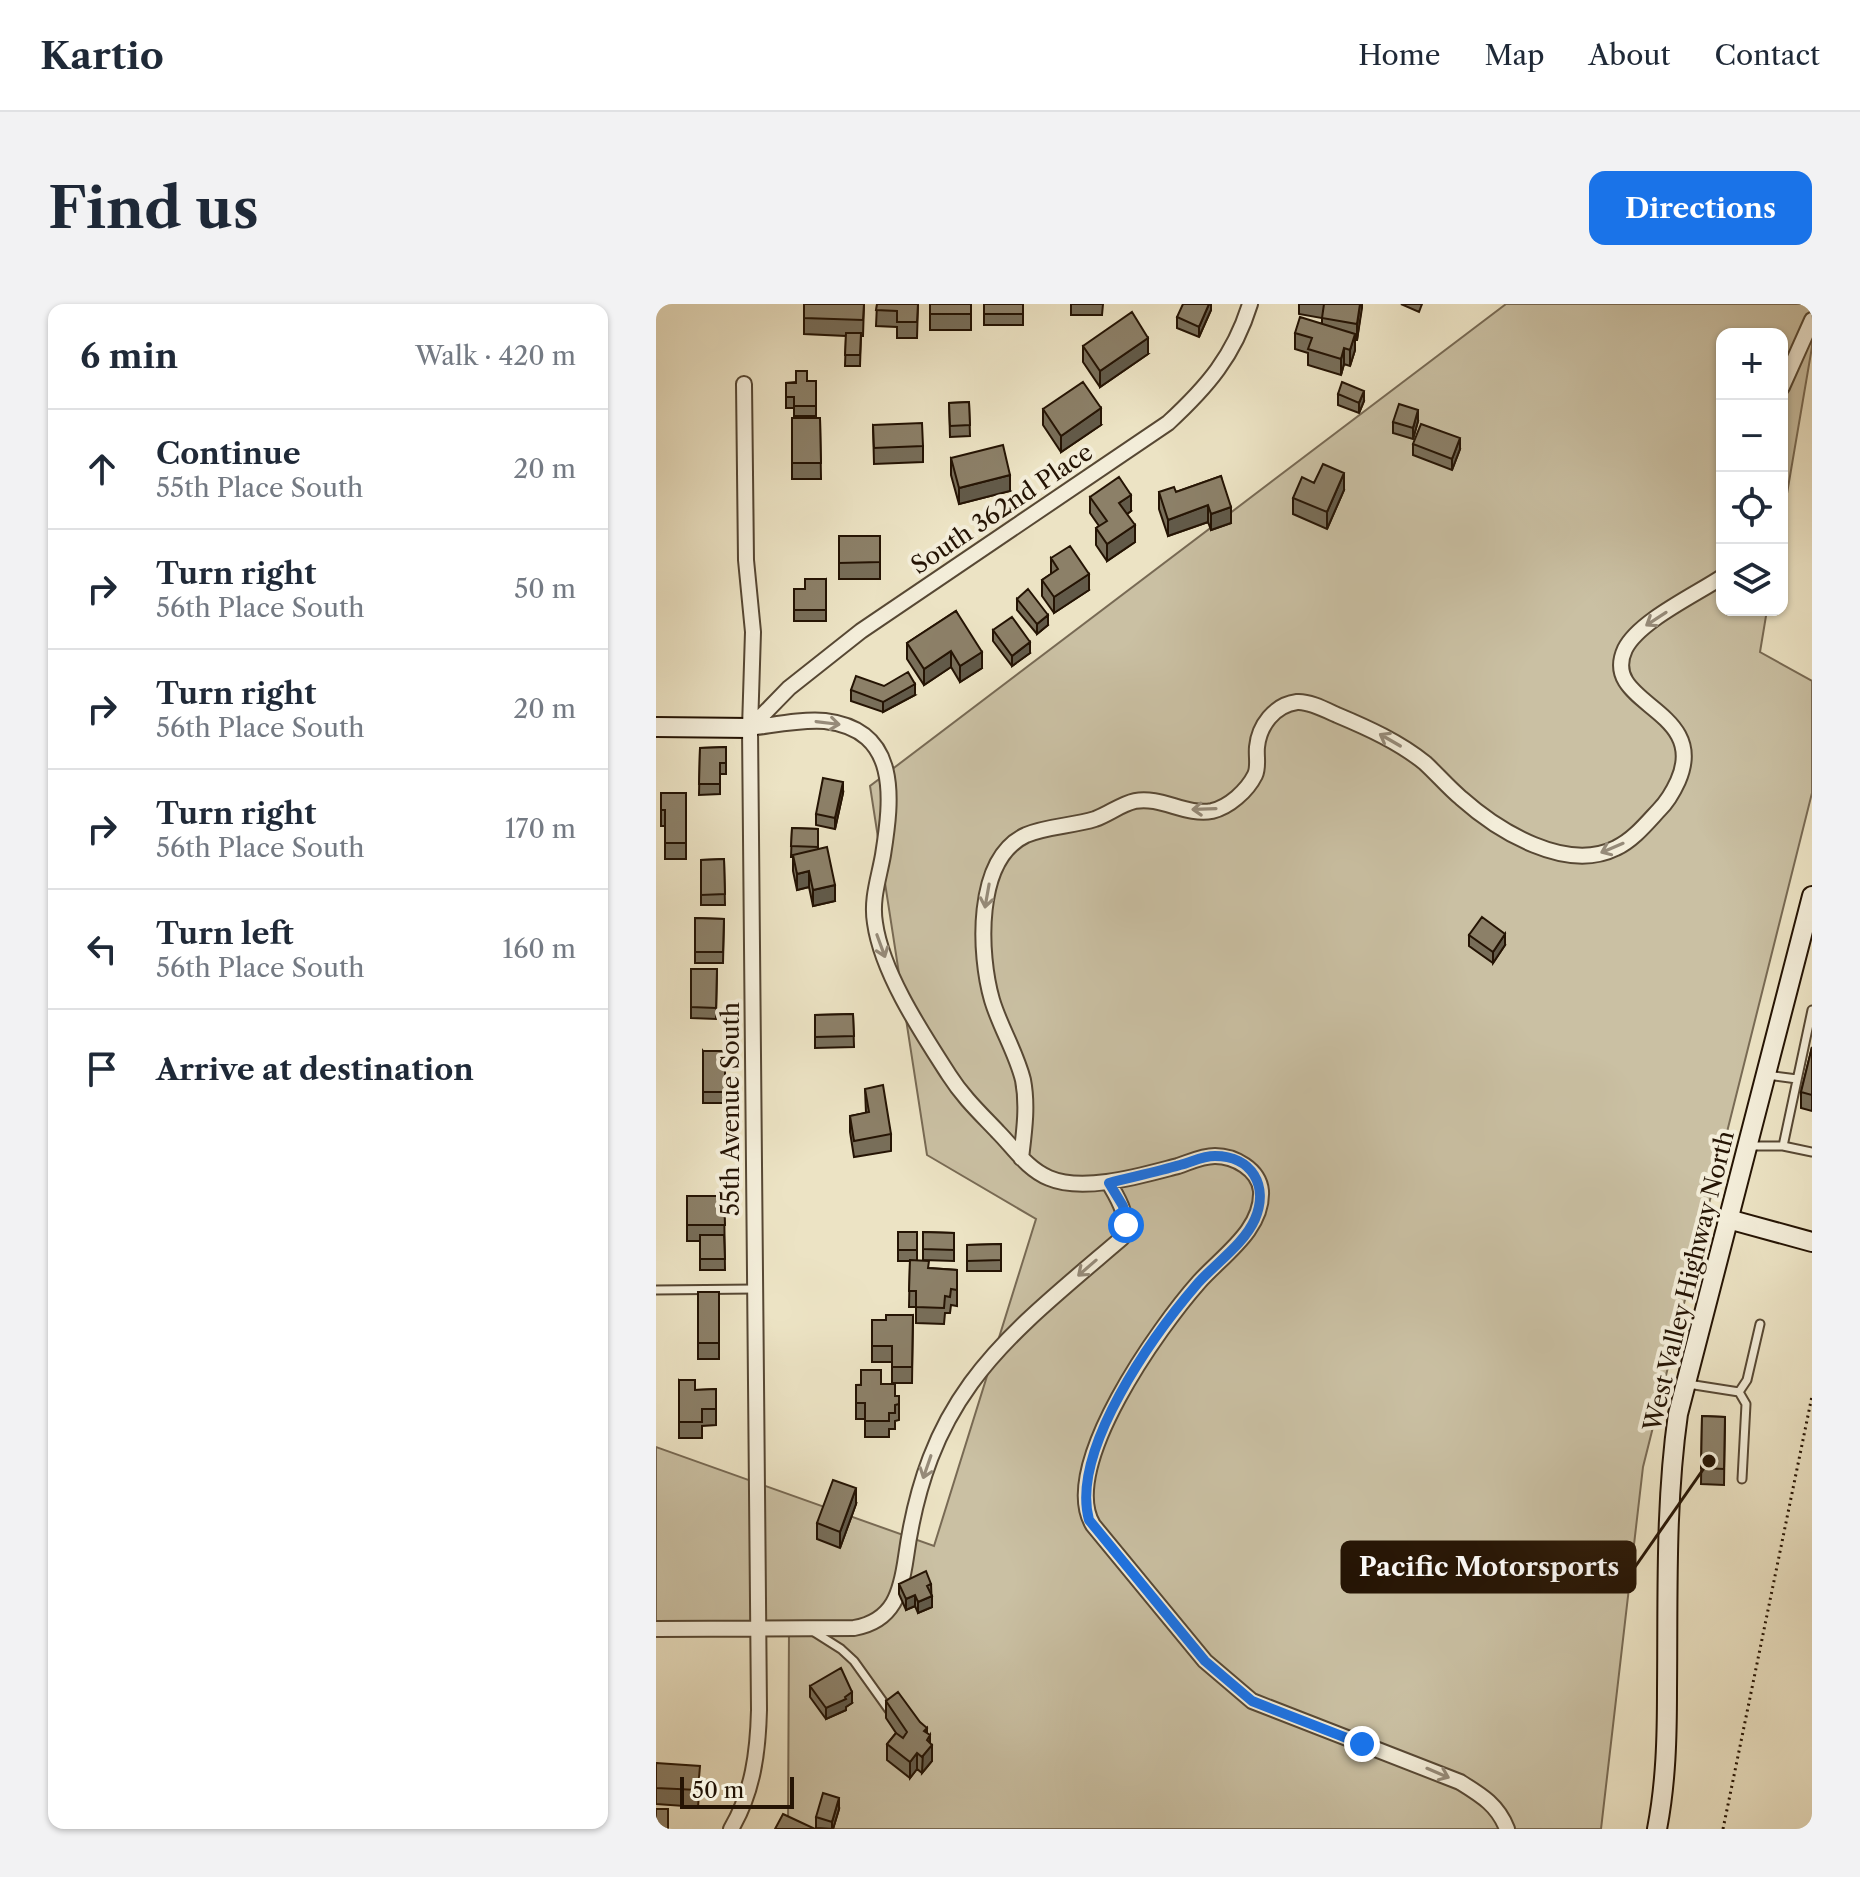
<!DOCTYPE html>
<meta charset="utf-8">
<style>
:root{--surface:#fff;--page:#f2f2f3;--text:#1f2937;--muted:#747a83;--line:#e0e1e3;--accent:#1a73e8}
body{margin:0;font-family:"Libre Caslon Text",serif;background:var(--page);color:var(--text)}
.controls{position:absolute;right:24px;top:24px;display:grid;overflow:hidden;border-radius:16px;box-shadow:0 2px 6px #0004}
.controls button{width:72px;height:72px;display:grid;place-items:center;padding:0;border:0;border-bottom:2px solid var(--line);background:var(--surface);color:var(--text);font:40px sans-serif}
.scale{position:absolute;left:24px;bottom:20px;width:114px;box-sizing:border-box;padding-left:8px;border:4px solid #251404;border-top:0;font-size:22px;line-height:28px;white-space:nowrap;color:#251404;-webkit-text-stroke:6px #f3edd9;paint-order:stroke}
.stop{position:absolute;width:24px;height:24px;margin:-18px;border:6px solid #1a73e8;border-radius:50%;background:#fff}
.stop.end{background:#1a73e8;border-color:#fff;box-shadow:0 2px 8px #0008}
.list{margin:0;padding:0;list-style:none}
h2{display:flex;justify-content:space-between;align-items:center;height:104px;margin:0;padding:0 32px;font-size:34px}
h2 small{font-size:26px;font-weight:400;color:var(--muted)}
.list li{display:grid;grid-template-columns:52px 1fr auto;gap:24px;align-items:center;box-sizing:border-box;height:120px;padding:0 32px;border-top:2px solid var(--line)}
.list b{display:block;font-size:30px;white-space:nowrap}
.list p{margin:0;font-size:26px;white-space:nowrap;color:var(--muted)}
.list em{font-size:26px;font-style:normal;color:var(--muted)}
.icon{flex:none;width:44px;height:44px;fill:none;stroke:currentColor;stroke-width:2;stroke-linecap:round;stroke-linejoin:round}
.map{position:relative;flex:none;width:1156px;height:1525px;overflow:hidden;border-radius:16px}
header{display:flex;align-items:center;gap:48px;box-sizing:border-box;height:112px;padding:0 40px;background:var(--surface);border-bottom:2px solid var(--line)}
header strong{font-size:38px}
nav{display:flex;gap:44px;margin-inline-start:auto;font-size:28px}
.intro{display:flex;align-items:center;justify-content:space-between;box-sizing:border-box;height:192px;padding:0 48px}
h1{margin:0;font-size:56px}
.button{padding:20px 36px;border-radius:16px;background:var(--accent);color:#fff;font-size:28px;font-weight:700}
main{display:flex;gap:48px;padding:0 48px}
aside{flex:1;background:var(--surface);border-radius:16px;box-shadow:0 2px 6px #0004}
.map>svg:first-child{display:block}
</style>
<header>
<strong>Kartio</strong>
<nav><a>Home</a><a>Map</a><a>About</a><a>Contact</a></nav>
</header>
<div class="intro"><h1>Find us</h1><a class="button">Directions</a></div>
<main>
<aside>
<h2>6 min<small>Walk · 420 m</small></h2>
<ul class="list">
<li><svg class="icon" aria-label="ahead" viewBox="0 0 24 24"><path d="M12 20V5M6 11l6-6 6 6"/></svg><div><b>Continue</b><p>55th Place South</p></div><em>20 m</em></li>
<li><svg class="icon" aria-label="right" viewBox="0 0 24 24"><path d="M7 20v-9h11M14 6l5 5-5 5"/></svg><div><b>Turn right</b><p>56th Place South</p></div><em>50 m</em></li>
<li><svg class="icon" aria-label="right" viewBox="0 0 24 24"><path d="M7 20v-9h11M14 6l5 5-5 5"/></svg><div><b>Turn right</b><p>56th Place South</p></div><em>20 m</em></li>
<li><svg class="icon" aria-label="right" viewBox="0 0 24 24"><path d="M7 20v-9h11M14 6l5 5-5 5"/></svg><div><b>Turn right</b><p>56th Place South</p></div><em>170 m</em></li>
<li><svg class="icon" aria-label="left" viewBox="0 0 24 24"><path d="M17 20v-9H6M10 6l-5 5 5 5"/></svg><div><b>Turn left</b><p>56th Place South</p></div><em>160 m</em></li>
<li><svg class="icon" aria-label="arrive" viewBox="0 0 24 24"><path d="M6 21V4h12l-3 4 3 4H6"/></svg><div><b>Arrive at destination</b></div></li>
</ul>
</aside>
<div class="map">
<svg width="1156" height="1525" viewBox="0 0 1156 1525">
<rect width="100%" height="100%" fill="#ece3c4"/>
<filter id="stains"><feTurbulence type="fractalNoise" baseFrequency=".0025" numOctaves="4"/><feColorMatrix values="0 0 0 0 .2 0 0 0 0 .09 0 0 0 0 .02 0 0 0 .5 -.17"/></filter>
<radialGradient id="worn" r=".72"><stop offset=".6" stop-color="#630" stop-opacity="0"/><stop offset="1" stop-color="#630" stop-opacity=".3"/></radialGradient>
<!-- green -->
<path fill="#cac0a3" stroke="#786a54" stroke-width="2" d="M850,0H1156V43L1126,219V30H1066V306H1111L1104,348L1156,377V489L987,1163L945,1525H132L133,1325H0V1143L278,1242L380,915L271,851L214,482Z"/>
<g fill="none" stroke-linecap="round" stroke-linejoin="round">
<defs>
<path id="lane" d="M1111,771L1141,775
M1093,842H1127L1156,848
M1127,842L1156,706
M0,986L99,985
M1032,1080L1083,1088L1091,1076L1104,1020
M1083,1088L1090,1100L1086,1175
M155,1326L185,1345L198,1357L233,1406"/>
<path id="street" d="M1126,83L1156,16
M94,424C118,421 145,415 169,417C244,426 236,494 227,551C223,574 215,595 219,619C226,669 266,729 293,771C307,793 324,809 342,828C358,844 371,865 393,874C428,889 487,871 522,862C534,858 546,852 559,852C578,852 603,865 605,887C607,926 566,952 543,978C504,1022 402,1163 437,1221L549,1357L596,1397L804,1478C825,1491 842,1501 851,1525
M94,424L133,384L205,327L512,119C551,83 578,52 594,0
M365,854C368,829 372,802 367,776C360,748 344,723 336,696C323,651 318,555 370,531C391,522 417,522 439,515C453,510 465,500 479,497C505,492 530,512 556,507C573,503 591,487 599,471C603,463 600,452 601,443C603,422 618,401 641,398C653,397 670,406 681,411C712,424 743,438 769,459C781,470 792,483 805,494C842,527 910,569 960,544C977,536 990,520 1003,506C1012,497 1017,488 1022,477C1054,404 943,401 969,345C983,317 1039,291 1066,273
M0,1325L198,1324C238,1317 245,1288 250,1253C273,1088 348,1035 466,934C473,911 464,898 453,879
M75,1525C97,1488 102,1448 103,1406L94,424L97,328L90,256L88,80"/>
<path id="secondary" d="M0,423L94,424
M1072,915L1156,938
M1001,1525C1010,1479 1011,1432 1011,1385C1012,1294 1009,1201 1022,1110L1156,592"/>
</defs>
<!-- lane casing -->
<use href="#lane" stroke="#574834" stroke-width="11"/>
<!-- street casing -->
<use href="#street" stroke="#574834" stroke-width="18"/>
<!-- secondary casing -->
<use href="#secondary" stroke="#251404" stroke-width="22"/>
<!-- path -->
<path stroke="#251404" stroke-width="3" stroke-dasharray="2 4" stroke-linecap="butt" d="M1067,1525L1156,1092"/>
<!-- lane -->
<use href="#lane" stroke="#f3edd9" stroke-width="7"/>
<!-- street -->
<use href="#street" stroke="#f3edd9" stroke-width="14"/>
<!-- secondary -->
<use href="#secondary" stroke="#f3edd9" stroke-width="18"/>
</g>
<!-- wall -->
<path fill="#786e59" stroke="#251404" stroke-width="2" d="M148,0H208L207,32H205L204,62H189L190,32L148,30Z
M221,0H262L261,34H241V23L220,22Z
M274,0H315V26H274Z
M328,0H367V21H328Z
M415,0H447L446,11H415Z
M555,0V6L543,33L521,24V13Z
M643,0H706L701,36H699V46L694,62L688,60L685,71L652,61V49L639,45V29L666,19V14L643,10Z
M745,0H766L763,8Z
M427,42L492,50L444,83L427,58Z
M151,77H160V112H138V104H130V79Z
M682,90L708,97L703,109L682,101Z
M313,98L314,132L294,133L293,99Z
M387,105L445,121L405,148L387,121Z
M136,114H164L165,175H136Z
M762,117L757,135L737,129V118Z
M217,121L267,142V158L218,160Z
M757,140L804,145L796,166L757,151Z
M295,154L354,187L303,200L295,171Z
M565,172L575,219L555,226L552,218L512,232L503,205V188H520Z
M658,179L688,186L671,225L637,210V194Z
M434,193L475,207L471,210L479,238L451,257L440,241V224L443,222L434,209Z
M183,232H224V275H183Z
M395,254L433,286L398,309L386,292V276L395,270Z
M170,275V317H138V285H149Z
M361,295L392,321L381,330L361,306Z
M300,307L326,364L304,378L295,363L268,381L251,355V339Z
M337,326L374,349L356,362L337,337Z
M228,382L259,391L227,408L195,397V386Z
M70,443V470H64V490L43,491L44,444Z
M5,489H30V555H9V522H5Z
M187,489L179,525L160,521V510Z
M136,524L162,525V545L179,597L157,602L153,583L141,586L137,567V553H135Z
M68,555L69,601H45V556Z
M39,614L68,615L67,659H39Z
M813,631L849,641L837,659L813,642Z
M35,665H61L60,715L35,714Z
M197,710L198,743L159,744V711Z
M1156,743V807L1145,804V788Z
M47,747L69,776H81V799H47Z
M209,785L235,830V847L198,853L194,828V812L210,809Z
M31,892H68L69,966H44V937H31Z
M242,928H261V957L273,964L301,966V1002L295,1001L294,1009H289L288,1020L260,1019V1003H253L254,957H242Z
M267,928L298,929V957L267,956Z
M345,940V967H311V941Z
M42,988H63V1055H42Z
M257,1011L256,1079H236V1058H216V1016H230Z
M23,1076L39,1086L60,1085V1121L46,1122V1134H23Z
M225,1080L239,1092H243V1116L239,1117V1125H233V1133H209V1115H200V1081Z
M1046,1112L1069,1113L1068,1181L1045,1180Z
M200,1200L184,1244L161,1235V1219Z
M243,1280H275L276,1303L262,1309L259,1302L250,1306L243,1290Z
M154,1382L196,1399L190,1403V1406L170,1415L154,1393Z
M230,1397L271,1429L274,1439L276,1457L266,1469L261,1465L254,1474L231,1456V1440L240,1429L230,1414Z
M0,1459L44,1478L42,1503L0,1500Z
M183,1505L177,1525L160,1524V1513Z"/>
<!-- shaded-wall -->
<path fill="#625a49" stroke="#251404" stroke-width="2" d="M553,0H555V6L543,33V23Z
M704,0H706V4L701,36V20Z
M699,30V46L694,62V46Z
M492,34V50L444,83V67Z
M688,44V60L685,71V55Z
M708,87V97L703,109V99Z
M445,104V121L405,148V132Z
M762,106V117L757,135V124Z
M804,134V145L796,166V155Z
M688,169V186L671,225V208Z
M354,171V187L303,200V184Z
M475,191V207L463,216V199Z
M552,201V218L512,232V216Z
M575,203V219L555,226V210Z
M479,221V238L451,257V240Z
M433,270V286L398,309V293Z
M392,311V321L381,330V320Z
M374,338V349L356,362V352Z
M295,347V363L268,381V365Z
M326,348V364L304,378V362Z
M259,380V391L227,408V398Z
M187,478V489L179,525V514Z
M153,567V583L141,586V570Z
M179,581V597L157,602V586Z
M849,630V641L837,659V648Z
M200,1184V1200L184,1244V1228Z
M259,1291V1302L250,1306V1295Z
M276,1292V1303L262,1309V1298Z
M196,1388V1399L190,1403V1406L170,1415V1404Z
M271,1424V1436L274,1431V1442L276,1441V1457L266,1469L268,1427Z
M261,1449V1465L254,1474V1458Z
M183,1494V1505L177,1525H176V1518Z"/>
<!-- building -->
<path fill="#8c8068" stroke="#251404" stroke-width="2" d="M148,0H208L207,16L148,14Z
M221,0H262L261,18H241V7L220,6Z
M274,0H315V10H274Z
M328,0H367V10H328Z
M527,0H553L543,23L521,13Z
M668,0H704L701,20L666,14Z
M476,8L492,34L444,67L427,42Z
M644,13L699,30L694,46L688,44L685,55L652,45L656,34L639,29Z
M190,29H205L204,51H189Z
M140,67H151V77H160V102H138V93H130V79H140Z
M427,78L445,104L405,132L387,105Z
M686,78L708,87L703,99L682,90Z
M313,98L314,121L294,122L293,99Z
M743,100L762,106L757,124L737,118Z
M136,114H164L165,159H136Z
M266,119L267,142L218,144L217,121Z
M765,120L804,134L796,155L757,140Z
M347,141L354,171L303,184L295,154Z
M667,160L688,169L671,208L637,194L646,173L658,179Z
M565,172L575,203L555,210L552,201L512,216L503,188L518,183L520,188Z
M463,173L475,191L463,199L479,221L451,240L440,224L451,217L434,193Z
M183,232H224V258L183,259Z
M414,242L433,270L398,293L386,276L402,265L395,254Z
M149,275H170V306H138V285H149Z
M372,285L392,311L381,320L361,295Z
M300,307L326,348L304,362L295,347L268,365L251,339Z
M356,313L374,338L356,352L337,326Z
M252,368L259,380L227,398L195,386L200,372L228,382Z
M70,443V459H64V480H43L44,444Z
M167,474L187,478L179,514L160,510Z
M5,489H30V539H9V506H5Z
M136,524L162,525V543L135,542Z
M171,543L179,581L157,586L153,567L141,570L137,551Z
M68,555L69,590L45,591V556Z
M826,613L849,630L837,648L813,631Z
M39,614L68,615L67,648H39Z
M35,665H61L60,704L35,703Z
M197,710L198,732L159,733V711Z
M1156,743V791L1145,788Z
M47,747H69V776H81V788H47Z
M227,781L235,830L198,837L194,812L213,808L209,785Z
M31,892H68L69,921H31Z
M242,928H261V946H242Z
M267,928L298,929V946L267,945Z
M44,931H68L69,955H44Z
M345,940V956L311,957V941Z
M254,956L273,957L272,964L301,966V986L295,985L294,993L289,992L288,1004L260,1003V987H253Z
M42,988H63V1039H42Z
M230,1011H257L256,1063H236V1042H216V1016H230Z
M205,1066H225V1080H239V1092H243V1100L239,1101V1109H233V1117H209V1099H200V1081H205Z
M23,1076H39V1086L60,1085V1105H46V1118H23Z
M1046,1112L1069,1113L1068,1165L1045,1164Z
M177,1176L200,1184L184,1228L161,1219Z
M270,1267L275,1280L271,1282L276,1292L262,1298L259,1291L250,1295L243,1280Z
M185,1364L196,1388L189,1393L190,1395L170,1404L154,1382Z
M242,1388L264,1418L271,1424L268,1427L274,1431L271,1436L276,1441L266,1453L261,1449L254,1458L231,1440L240,1429L247,1434L251,1428L230,1397Z
M0,1459L44,1462L42,1486L0,1484Z
M167,1489L183,1494L176,1518L160,1513Z
M0,1505H12V1525H0Z
M127,1510L159,1525H119Z"/>
<!-- one-way arrows -->
<defs><path id="oneway-shaft" d="M-6 0H5M1.5-3L5.5 0L1.5 3" fill="none" stroke-width="1.6" stroke-linecap="round" stroke-linejoin="round" transform="scale(2)"/></defs>
<g stroke="#968b79">
<use href="#oneway-shaft" transform="translate(1000 315) rotate(147)"/>
<use href="#oneway-shaft" transform="translate(172 419) rotate(7)"/>
<use href="#oneway-shaft" transform="translate(734 436) rotate(-150)"/>
<use href="#oneway-shaft" transform="translate(548 505) rotate(178)"/>
<use href="#oneway-shaft" transform="translate(956 544) rotate(157)"/>
<use href="#oneway-shaft" transform="translate(331 592) rotate(100)"/>
<use href="#oneway-shaft" transform="translate(225 642) rotate(70)"/>
<use href="#oneway-shaft" transform="translate(431 964) rotate(139)"/>
<use href="#oneway-shaft" transform="translate(271 1163) rotate(109)"/>
<use href="#oneway-shaft" transform="translate(782 1469) rotate(23)"/>
</g>
<g fill="none" stroke-linecap="round" stroke-linejoin="round">
<!-- route -->
<path stroke="#1a73e8" stroke-width="10" d="M470,921L467,902L453,879C476,873 500,868 524,861C536,858 546,852 559,852C596,852 613,882 599,915C588,940 560,959 542,979C498,1030 414,1146 433,1216L549,1357L596,1397L706,1440"/>
</g>
<g text-anchor="middle" stroke-width="8" stroke-linejoin="round" paint-order="stroke">
<!-- street labels -->
<g font-size="24" fill="#251404" stroke="#f3edd9">
<text transform="translate(346 205) rotate(-34)" y="8">South 362nd Place</text>
<text transform="translate(75 805) rotate(-90)" y="8">55th Avenue South</text>
<text transform="translate(1033 977) rotate(-76)" y="8">West Valley Highway North</text>
</g>
</g>
<!-- callouts -->
<path fill="none" stroke="#251404" stroke-width="3" d="M1053 1157L979 1263"/>
<circle fill="#251404" stroke="#f3edd9" stroke-width="3" cx="1053" cy="1157" r="8"/>
<rect fill="#251404" stroke="#251404" stroke-width="3" x="686" y="1238" width="293" height="50" rx="8"/>
<g font-size="26" text-anchor="middle" font-weight="bold" fill="#fff">
<text x="833" y="1272">Pacific Motorsports</text>
</g>
<rect width="100%" height="100%" filter="url(#stains)"/>
<rect width="100%" height="100%" fill="url(#worn)"/>
</svg>
<div class="controls">
<button>+</button>
<button>−</button>
<button><svg class="icon" aria-label="locate" viewBox="0 0 24 24"><circle cx="12" cy="12" r="6"/><path d="M12 2v4M12 18v4M2 12h4M18 12h4"/></svg></button>
<button><svg class="icon" aria-label="layers" viewBox="0 0 24 24"><path d="M12 4l9 5-9 5-9-5zM3 14l9 5 9-5"/></svg></button>
</div>
<div class="scale">50 m</div>
<div class="stop" style="left:470px;top:921px"></div>
<div class="stop end" style="left:706px;top:1440px"></div>
</div>
</main>
